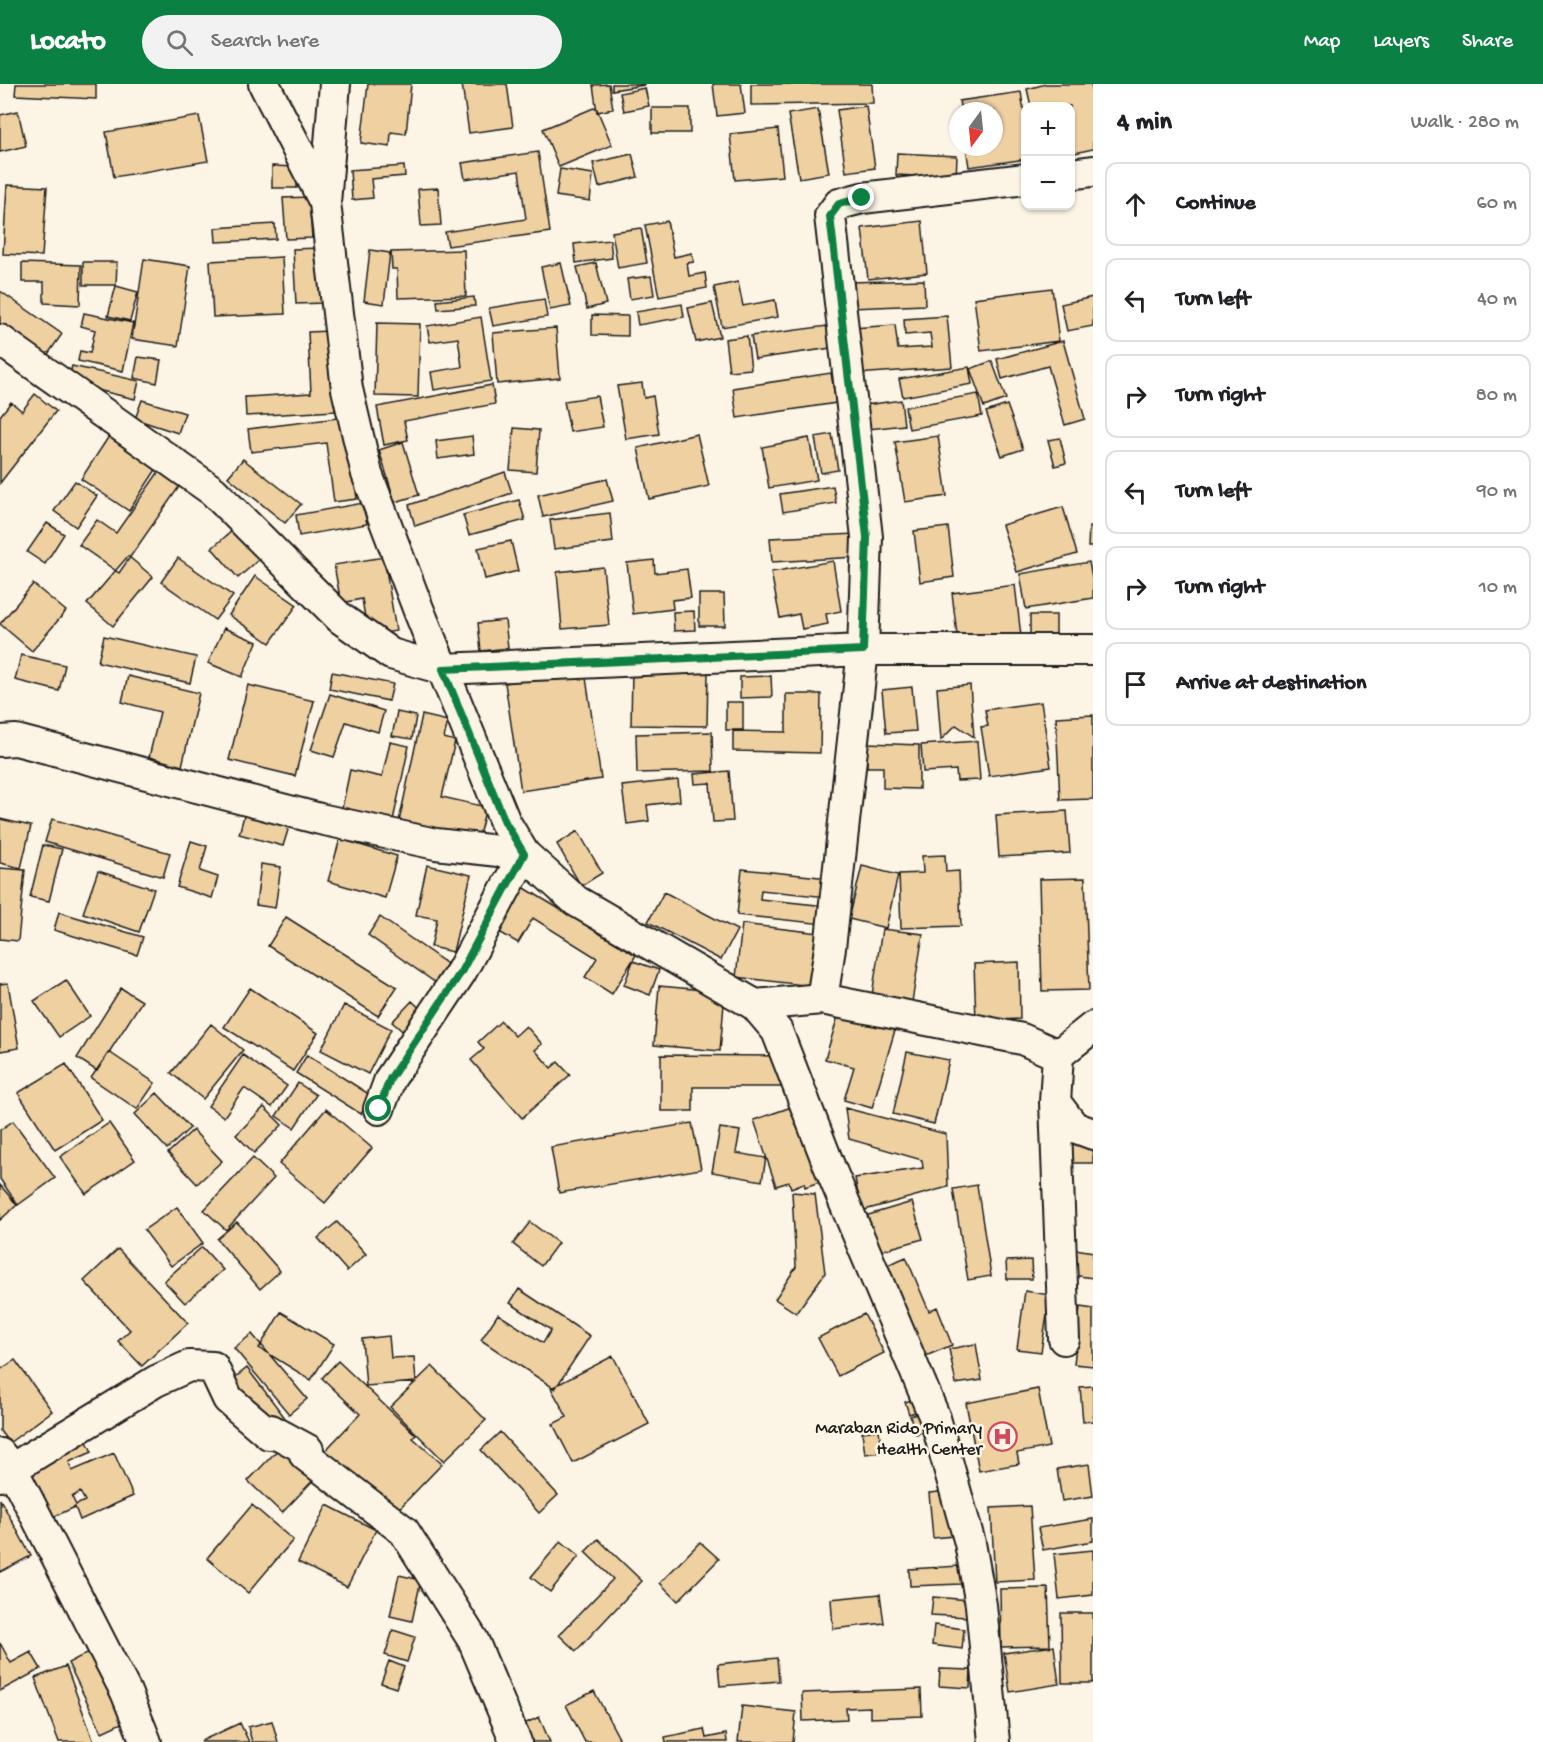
<!DOCTYPE html>
<meta charset="utf-8">
<style>
:root{--surface:#fff;--page:#f2f2f2;--text:#202124;--muted:#757577;--line:#e0e0e0;--accent:#0b8043}
body{margin:0;font-family:"Gochi Hand",sans-serif;background:var(--page);color:var(--text)}
.controls{position:absolute;right:18px;top:18px;display:grid;overflow:hidden;border-radius:12px;box-shadow:0 2px 4px #0004}
.controls button{width:54px;height:54px;display:grid;place-items:center;padding:0;border:0;border-bottom:2px solid var(--line);background:var(--surface);color:var(--text);font:30px sans-serif}
.compass{position:absolute;left:949px;top:18px;width:54px;height:54px;border-radius:50%;background:var(--surface);box-shadow:0 2px 4px #0004;rotate:195deg}
.stop{position:absolute;width:18px;height:18px;margin:-14px;border:4px solid #0b8043;border-radius:50%;background:#fff}
.stop.end{background:#0b8043;border-color:#fff;box-shadow:0 2px 6px #0008}
.list{margin:0;padding:0;list-style:none}
h2{display:flex;justify-content:space-between;align-items:center;height:78px;margin:0;padding:0 24px;font-size:26px}
h2 small{font-size:20px;font-weight:400;color:var(--muted)}
.list li{display:grid;grid-template-columns:39px 1fr auto;gap:18px;align-items:center;box-sizing:border-box;height:84px;margin:0 12px 12px;padding:0 12px;border:2px solid var(--line);border-radius:12px}
.list b{display:block;font-size:22px;white-space:nowrap}
.list em{font-size:20px;font-style:normal;color:var(--muted)}
.icon{flex:none;width:33px;height:33px;fill:none;stroke:currentColor;stroke-width:2;stroke-linecap:round;stroke-linejoin:round}
.map{position:relative;flex:none;width:1093px;height:1658px;overflow:hidden}
header{display:flex;align-items:center;gap:36px;box-sizing:border-box;height:84px;padding:0 30px;background:var(--accent);color:#fff}
header strong{font-size:28px}
nav{display:flex;gap:33px;margin-inline-start:auto;font-size:21px}
.search{width:420px;height:54px;background:var(--page);display:flex;align-items:center;gap:15px;box-sizing:border-box;padding:0 21px;border-radius:33px;color:var(--muted);font-size:22px}
main{display:flex}
aside{flex:1;background:var(--surface)}
.map>svg:first-child{display:block}
</style>
<header>
<strong>Locato</strong>
<div class="search"><svg class="icon" aria-label="search" viewBox="0 0 24 24"><circle cx="10" cy="10" r="6"/><path d="M15 15l6 6"/></svg>Search here</div>
<nav><a>Map</a><a>Layers</a><a>Share</a></nav>
</header>
<main>
<div class="map">
<svg width="1093" height="1658" viewBox="0 0 1093 1658">
<rect width="100%" height="100%" fill="#fcf5e5"/>
<filter id="ink" filterUnits="userSpaceOnUse"><feTurbulence type="fractalNoise" baseFrequency=".0167" numOctaves="2"/><feDisplacementMap in="SourceGraphic" scale="12" xChannelSelector="R" yChannelSelector="G"/><feConvolveMatrix kernelMatrix="1 2 1 2 8 2 1 2 1" color-interpolation-filters="sRGB"/></filter>
<g filter="url(#ink)">
<!-- building -->
<path fill="#eed0a1" stroke="#1c1c1c" stroke-width="1.5" fill-rule="evenodd" d="M16,0H96V15L15,11Z
M368,0H411L406,50L391,48L390,63L361,59Z
M462,0H507L513,43L469,49Z
M609,0L613,25L597,28L593,1Z
M612,0H644V1L612,6Z
M713,0H741L745,29L717,32Z
M751,0H872L873,19L751,21Z
M1046,0H1091L1093,8V65L1070,70V22H1031L1027,5Z
M645,4L649,22L624,27L620,9Z
M1021,8L1026,42V75L969,83L966,63H994V27H961L959,17Z
M866,22L875,84L846,88L837,26Z
M596,23L612,61L559,83L543,45Z
M652,24H690V49H652Z
M818,25L829,89L799,94L788,30Z
M18,27L26,62L0,68V31Z
M199,32L208,77L114,93L106,48Z
M778,45L783,92L735,96L730,50Z
M538,68L550,148L448,162L445,148L526,135L519,87L465,95L462,79Z
M897,69L957,72L956,94L896,91Z
M632,70L638,93L599,103L593,79Z
M272,82L297,83V104H272Z
M404,82L405,92L371,95L373,114L352,116L350,86Z
M560,85L593,90L590,117L556,112Z
M7,101L47,103L42,172L3,170Z
M438,104L441,141L421,142L418,105Z
M309,113L312,154L286,155L283,114Z
M667,137L674,173L692,169L694,178L687,179L689,192L705,189L707,204L659,213L645,141Z
M922,137L927,189L868,195L862,144Z
M275,140L276,155L216,158L215,144Z
M641,144L647,179L618,184L612,148Z
M610,156L612,174L576,179L574,160Z
M320,164L323,219L296,220L293,165Z
M370,166L390,169L384,220L364,217Z
M464,166L466,212L398,214L397,185H392L391,168Z
M282,173L285,230L213,233L210,177Z
M144,175L190,182L178,262L132,255Z
M83,178H117L116,201H83Z
M22,179L81,181L80,221L44,219V198H22Z
M561,179L571,222L550,226L541,183Z
M596,179L606,220L587,225L577,183Z
M651,192L654,211L630,215L627,195Z
M924,196L925,221L851,224L850,198Z
M738,198L743,222L775,216L778,233L722,243L714,203Z
M116,202L138,208L130,237L108,232Z
M1052,204L1059,257L981,267L974,214Z
M0,207L62,250L46,273L0,241Z
M474,213L475,222L438,225L437,217Z
M1093,213V242L1067,247L1061,220Z
M544,215L547,233L493,242L489,224Z
M712,219L720,253L696,258L688,224Z
M682,220L684,233L638,241L636,228Z
M84,229L133,239L123,287L78,277L80,267L90,269L95,246L81,242Z
M592,231L628,232V252L592,251Z
M947,232L952,283L857,290L853,244L895,241L898,265L932,263L930,249L905,251L904,235Z
M481,233L491,297L434,306L431,288L462,283L458,254L430,258L427,242Z
M377,239L420,240L418,313L375,312Z
M827,242L831,264L755,275L751,252Z
M556,244L560,294L497,300L493,249Z
M330,247L335,327L246,332L245,313L311,309L308,248Z
M747,252L751,285L729,287L725,255Z
M1063,257L1085,335L1065,341L1048,282L1002,295L997,275Z
M138,273L161,276L157,299L134,294Z
M992,277L1006,315L984,323L970,285Z
M72,282L139,297L135,315L68,299Z
M969,283L972,300L903,313L899,295Z
M831,289L836,319L737,334L733,304Z
M642,299L644,314L653,312L659,350L626,355L617,302Z
M492,301L495,320L404,337L408,356L384,361L377,323Z
M35,310L56,327L0,399V332L11,318L22,327Z
M978,310L982,332L909,345L905,323Z
M597,312L603,343L570,348L564,317Z
M142,316L185,329L178,349L135,335Z
M901,316L904,341L869,345L866,321Z
M1007,321L1023,365L1002,372L986,328Z
M346,333L357,415L334,418L326,359L251,368L248,345Z
M514,344L539,346L536,388L510,386Z
M111,349L159,381L129,427L81,395Z
M697,350L709,402L649,415L638,364Z
M832,350L838,386L821,389L815,353Z
M472,352L474,370L438,375L436,357Z
M938,352L947,412L905,418L895,358Z
M809,354L817,396L769,404L762,363Z
M1060,354L1066,379L1055,382L1048,356Z
M403,358L419,411L395,418L379,366Z
M243,375L301,420L285,439L228,393Z
M160,386L181,400L119,489L79,461L97,436L116,449Z
M505,388L512,409L415,442L409,421Z
M607,395L613,417L543,433L538,411Z
M75,397L97,412L76,443L54,427Z
M833,402L836,419L783,428L780,410Z
M519,416L525,436L469,451L463,431Z
M363,419L367,440L299,452L296,431Z
M1063,423L1077,470L1017,488L1002,441Z
M610,429L613,458L554,465L550,436Z
M47,439L64,450L45,480L27,468Z
M239,441L265,470L238,494L212,464Z
M948,443L954,493L920,498L914,447Z
M1089,443H1093V463H1088Z
M856,450L857,473L772,478L770,454Z
M511,457L518,487L485,495L478,464Z
M128,472L153,493L113,542L87,520Z
M384,473L396,547L368,552L362,515L341,519L334,481Z
M178,474L233,512L215,536L161,498Z
M654,476L655,489L687,485L691,514L672,516L673,525L633,530L627,479Z
M833,477L841,527L826,530L828,540L802,545L799,530L780,534L771,488Z
M1089,478L1093,498V514L1026,525L1020,490Z
M603,483L609,541L562,545L557,488Z
M255,492L297,521L270,559L229,531Z
M33,500L66,527L32,567L0,540Z
M1015,501L1021,552L958,559L952,509Z
M699,510H724L725,542H699Z
M694,527L695,546L674,547L673,528Z
M1030,531H1056V553H1030Z
M505,536L508,564L481,567L478,539Z
M224,544L257,558L242,593L208,579Z
M104,552L196,573L190,599L98,578Z
M21,571L65,581L59,607L15,596Z
M585,587L601,695L521,707L505,599Z
M632,587L708,588L707,642L631,641Z
M332,588L393,600L389,617L329,605Z
M128,592L199,609L182,682L149,673L160,628L122,618Z
M771,592L772,613L740,614V593Z
M248,601L314,617L295,692L229,676Z
M970,601L974,653L956,641L941,656L937,604Z
M912,603L916,647L886,649L882,606Z
M330,610L384,627L378,648L346,638L334,673L311,666Z
M786,610H821L820,669L733,667V647L786,648Z
M726,618H743V646H726Z
M1041,618L1051,683L989,692L981,643L988,642L985,626Z
M397,628L416,632L412,655L392,652Z
M422,631L448,637L444,654L455,657L442,713L486,723L477,760L398,742Z
M1093,631V715L1060,716L1056,633Z
M712,648L713,687L637,689L636,650Z
M977,657L980,696L957,697L956,686L923,688L921,661Z
M390,658L409,662L392,741L341,729L350,686L382,693Z
M867,659L919,661V705L883,704V683H867Z
M729,687L733,737L713,738L710,699L695,700L694,690Z
M678,696L680,717L647,721L649,737L627,740L622,702Z
M247,721L292,733L283,762L239,750Z
M1067,727L1070,769L999,773L996,731Z
M0,735L31,742L21,784L0,779Z
M52,735L170,769L163,793L45,758Z
M578,747L602,789L581,802L557,760Z
M340,755L397,772L385,814L328,797Z
M191,757L207,762L200,787L218,793L212,814L177,803Z
M43,761L62,765L49,817L30,813Z
M945,771L946,788L959,787L961,842L901,844L899,790L923,789L922,772Z
M261,780L281,783L275,824L256,821Z
M427,781L471,791L453,868L431,863L437,835L416,831Z
M862,782L898,791L886,844L849,835Z
M0,784L25,786L18,857L0,855Z
M742,785L829,794L827,813L761,806L760,815L826,822L824,840L737,831Z
M98,787L154,805L139,848L83,829Z
M1085,794L1089,906L1042,907L1039,795Z
M523,803L636,871L612,910L585,893L597,874L533,834L518,859L496,846Z
M664,808L737,846L721,876L648,838Z
M59,828L143,853L137,871L54,846Z
M286,833L397,903L378,932L268,862Z
M380,833L456,886L443,904L368,851Z
M742,840L827,850L820,903L736,893Z
M882,845L923,850L911,924L871,918Z
M633,877L659,886L650,911L624,901Z
M1019,878L1020,935L976,937L974,880Z
M66,896L90,932L59,953L34,917Z
M8,899L19,964L0,967V900Z
M659,902L725,908L720,967L654,961Z
M121,904L142,917L97,987L77,974Z
M250,904L318,949L293,987L224,943Z
M412,917L427,931L408,952L392,938Z
M344,921L391,945L368,990L321,966Z
M839,929L895,946L872,1024L844,1016L854,983L825,975Z
M501,937L515,952L526,942L542,960L535,966L551,984L558,978L570,991L522,1034L471,976L484,965L478,958Z
M211,940L243,966L203,1015L171,989Z
M109,968L155,999L137,1025L91,994Z
M907,968L949,976L934,1040L893,1030Z
M243,971L287,1002L272,1023L244,1004L224,1033L208,1022Z
M307,971L372,1012L361,1030L296,989Z
M661,971L781,972V1003H693V1027H661Z
M66,980L102,1036L55,1066L18,1009Z
M298,999L316,1011L294,1044L276,1032Z
M157,1009L190,1044L167,1065L135,1030Z
M803,1019L828,1095L805,1103L804,1099L791,1104L789,1098L776,1102L754,1036Z
M264,1023L282,1041L254,1069L236,1051Z
M845,1024L946,1050L948,1103L861,1127L855,1094L923,1084L922,1076L849,1055Z
M326,1025L372,1064L325,1119L279,1080Z
M13,1037L55,1094L18,1121L0,1095V1046Z
M109,1039L135,1076L86,1110L60,1073Z
M692,1039L701,1085L559,1109L551,1063Z
M720,1044L740,1047L736,1069L766,1074L762,1097L712,1088Z
M193,1046L222,1077L197,1100L168,1069Z
M1071,1058L1093,1059V1079H1071Z
M253,1074L274,1094L226,1146L204,1126Z
M0,1101L17,1121L0,1136Z
M977,1101L991,1192L968,1196L953,1105Z
M792,1108L815,1110L825,1189L796,1229L775,1215L796,1183Z
M912,1118L923,1155L876,1168L865,1132Z
M177,1123L203,1159L171,1182L144,1146Z
M237,1138L280,1187L260,1205L217,1155Z
M337,1138L366,1170L347,1187L318,1154Z
M530,1138L558,1159L541,1182L513,1160Z
M202,1163L223,1186L185,1219L164,1197Z
M118,1165L188,1239L142,1282L118,1257L130,1246L84,1197Z
M1075,1165L1093,1168V1194L1072,1191Z
M906,1173L929,1227L937,1223L952,1261L921,1274L883,1183Z
M1031,1176L1032,1195H1007L1006,1177Z
M519,1205L590,1252L555,1305L481,1256L498,1230L543,1259L551,1246L510,1219Z
M1025,1207L1050,1211L1041,1268L1017,1265Z
M1080,1223L1093,1225V1282L1074,1280Z
M281,1228L334,1260L311,1296L259,1264Z
M864,1230L884,1269L838,1292L818,1254Z
M252,1250L307,1315L289,1330L234,1264Z
M389,1252L391,1274L414,1273L416,1298L366,1302L362,1255Z
M976,1260L982,1296L956,1300L949,1265Z
M613,1272L649,1340L573,1379L553,1340L567,1333L551,1304Z
M15,1276L52,1327L9,1359L0,1347V1286Z
M338,1277L416,1351L413,1354L442,1380L391,1433L323,1369L360,1330L322,1294Z
M432,1282L486,1336L444,1377L390,1323Z
M247,1284L286,1335L270,1346L232,1296Z
M1093,1302V1337L1083,1338L1080,1303Z
M1038,1305L1049,1363L1017,1369L1019,1380L979,1387L966,1319Z
M919,1314L922,1326L909,1330L905,1318Z
M927,1327L933,1345L916,1350L910,1332Z
M879,1346L882,1368L865,1370L862,1348Z
M500,1348L558,1411L539,1429L481,1366Z
M83,1349L92,1368L69,1378L72,1387L114,1369L133,1412L80,1436L75,1423L51,1434L25,1376ZM80,1408L85,1417L76,1421L72,1413Z
M286,1357L320,1389L282,1429L248,1397Z
M1089,1380L1093,1412L1062,1417L1057,1385Z
M950,1407L954,1452L933,1454L929,1409Z
M0,1415L31,1472L0,1488Z
M252,1421L293,1456L248,1509L207,1474Z
M327,1421L376,1446L347,1503L298,1478Z
M1030,1422L1035,1496L995,1498L991,1424Z
M1093,1435V1457L1043,1466L1038,1444Z
M598,1455L642,1497L576,1567L559,1551L613,1495L585,1468Z
M561,1457L579,1472L550,1508L531,1493Z
M700,1458L719,1475L678,1517L660,1499Z
M1093,1466V1511L1059,1515L1054,1470Z
M960,1482L961,1500L910,1502L909,1485Z
M399,1491L421,1496L412,1537L390,1532Z
M1048,1504L1050,1562L1001,1563L1000,1505Z
M880,1510L884,1539L833,1545L831,1515Z
M933,1513L970,1516L968,1533L931,1531Z
M1061,1529H1093V1599H1062Z
M934,1541L964,1545L962,1565L932,1561Z
M393,1546L415,1553L407,1578L385,1571Z
M0,1559L11,1579L31,1568L41,1585L0,1607Z
M1054,1562L1059,1600L1010,1608L1004,1569Z
M91,1567L126,1637L102,1648L68,1579Z
M777,1574L779,1597L720,1602L718,1580Z
M389,1577L404,1583L396,1604L381,1599Z
M66,1582L94,1658H59L35,1594Z
M940,1585L971,1586L970,1604L939,1602Z
M921,1605L922,1632L870,1634V1623L846,1624L847,1635L803,1637L802,1609Z
M594,1607L621,1658H585L566,1621Z
M742,1622L796,1628L793,1658H738Z
M539,1633L550,1658H519L513,1645Z
M272,1637L278,1658H252L248,1643Z
M240,1639L249,1658H202L201,1657Z
M704,1645L706,1654L726,1650L727,1658H666L665,1653Z"/>
<g fill="none" stroke-linecap="round" stroke-linejoin="round">
<defs>
<path id="street" d="M264,0L325,119L347,305L367,390L419,527L505,738L524,770L576,817L755,921L777,947L830,1084L935,1334L970,1459L981,1521L994,1658
M1070,90L1093,87
M325,119L335,0
M0,256L213,407L340,534L391,570L443,585L863,566H1093
M0,657L16,656L320,735L436,760L524,770L461,888L390,995L379,1025
M822,915L830,864L863,566L867,453L830,132L839,120L862,114L1026,95
M755,921L822,915L1022,955L1058,971L1055,1018L1074,1043L1093,1050
M1058,971L1093,943
M1055,1018L1064,1255
M0,1370L12,1385L126,1608L146,1658
M0,1392L156,1297L189,1282L213,1283L228,1315L269,1350L271,1346L308,1366L305,1371L404,1447L473,1556L516,1658"/>
</defs>
<!-- street casing -->
<use href="#street" stroke="#1c1c1c" stroke-width="34"/>
<!-- street -->
<use href="#street" stroke="#fcf5e5" stroke-width="30"/>
</g>
</g>
<g fill="none" stroke-linecap="round" stroke-linejoin="round" filter="url(#ink)">
<!-- route -->
<path stroke="#0b8043" stroke-width="8" d="M379,1025L390,995L461,888L524,770L505,738L443,585L863,566L867,453L830,132L839,120L862,114"/>
</g>
<!-- icons -->
<defs>
<symbol id="hospital-ring" viewBox="-11 -11 22 22"><circle r="9.5" fill="#fcf5e5" stroke="#d1495b" stroke-width="1.5"/><path d="M-5-5h3v3.5h4V-5h3V5h-3V1.5h-4V5h-3Z" fill="#d1495b"/></symbol>
</defs>
<g fill-rule="evenodd">
<use href="#hospital-ring" x="986" y="1336" width="33" height="33"/>
</g>
<g text-anchor="middle" stroke-width="5" stroke-linejoin="round" paint-order="stroke">
<!-- poi labels -->
<g font-size="18" fill="#1c1c1c" stroke="#fcf5e5" text-anchor="end">
<text x="982" y="1349">Maraban Rido Primary<tspan x="982" dy="21">Health Center</tspan></text>
</g>
</g>
</svg>
<div class="controls">
<button>+</button>
<button>−</button>
</div>
<svg class="compass" viewBox="-18 -18 36 36"><path d="M0-13l5 13h-10z" fill="#e53935"/><path d="M0 13l5-13h-10z" fill="#757577"/></svg>
<div class="stop" style="left:379px;top:1025px"></div>
<div class="stop end" style="left:862px;top:114px"></div>
</div>
<aside>
<h2>4 min<small>Walk · 280 m</small></h2>
<ul class="list">
<li><svg class="icon" aria-label="ahead" viewBox="0 0 24 24"><path d="M12 20V5M6 11l6-6 6 6"/></svg><div><b>Continue</b></div><em>60 m</em></li>
<li><svg class="icon" aria-label="left" viewBox="0 0 24 24"><path d="M17 20v-9H6M10 6l-5 5 5 5"/></svg><div><b>Turn left</b></div><em>40 m</em></li>
<li><svg class="icon" aria-label="right" viewBox="0 0 24 24"><path d="M7 20v-9h11M14 6l5 5-5 5"/></svg><div><b>Turn right</b></div><em>80 m</em></li>
<li><svg class="icon" aria-label="left" viewBox="0 0 24 24"><path d="M17 20v-9H6M10 6l-5 5 5 5"/></svg><div><b>Turn left</b></div><em>90 m</em></li>
<li><svg class="icon" aria-label="right" viewBox="0 0 24 24"><path d="M7 20v-9h11M14 6l5 5-5 5"/></svg><div><b>Turn right</b></div><em>10 m</em></li>
<li><svg class="icon" aria-label="arrive" viewBox="0 0 24 24"><path d="M6 21V4h12l-3 4 3 4H6"/></svg><div><b>Arrive at destination</b></div></li>
</ul>
</aside>
</main>
